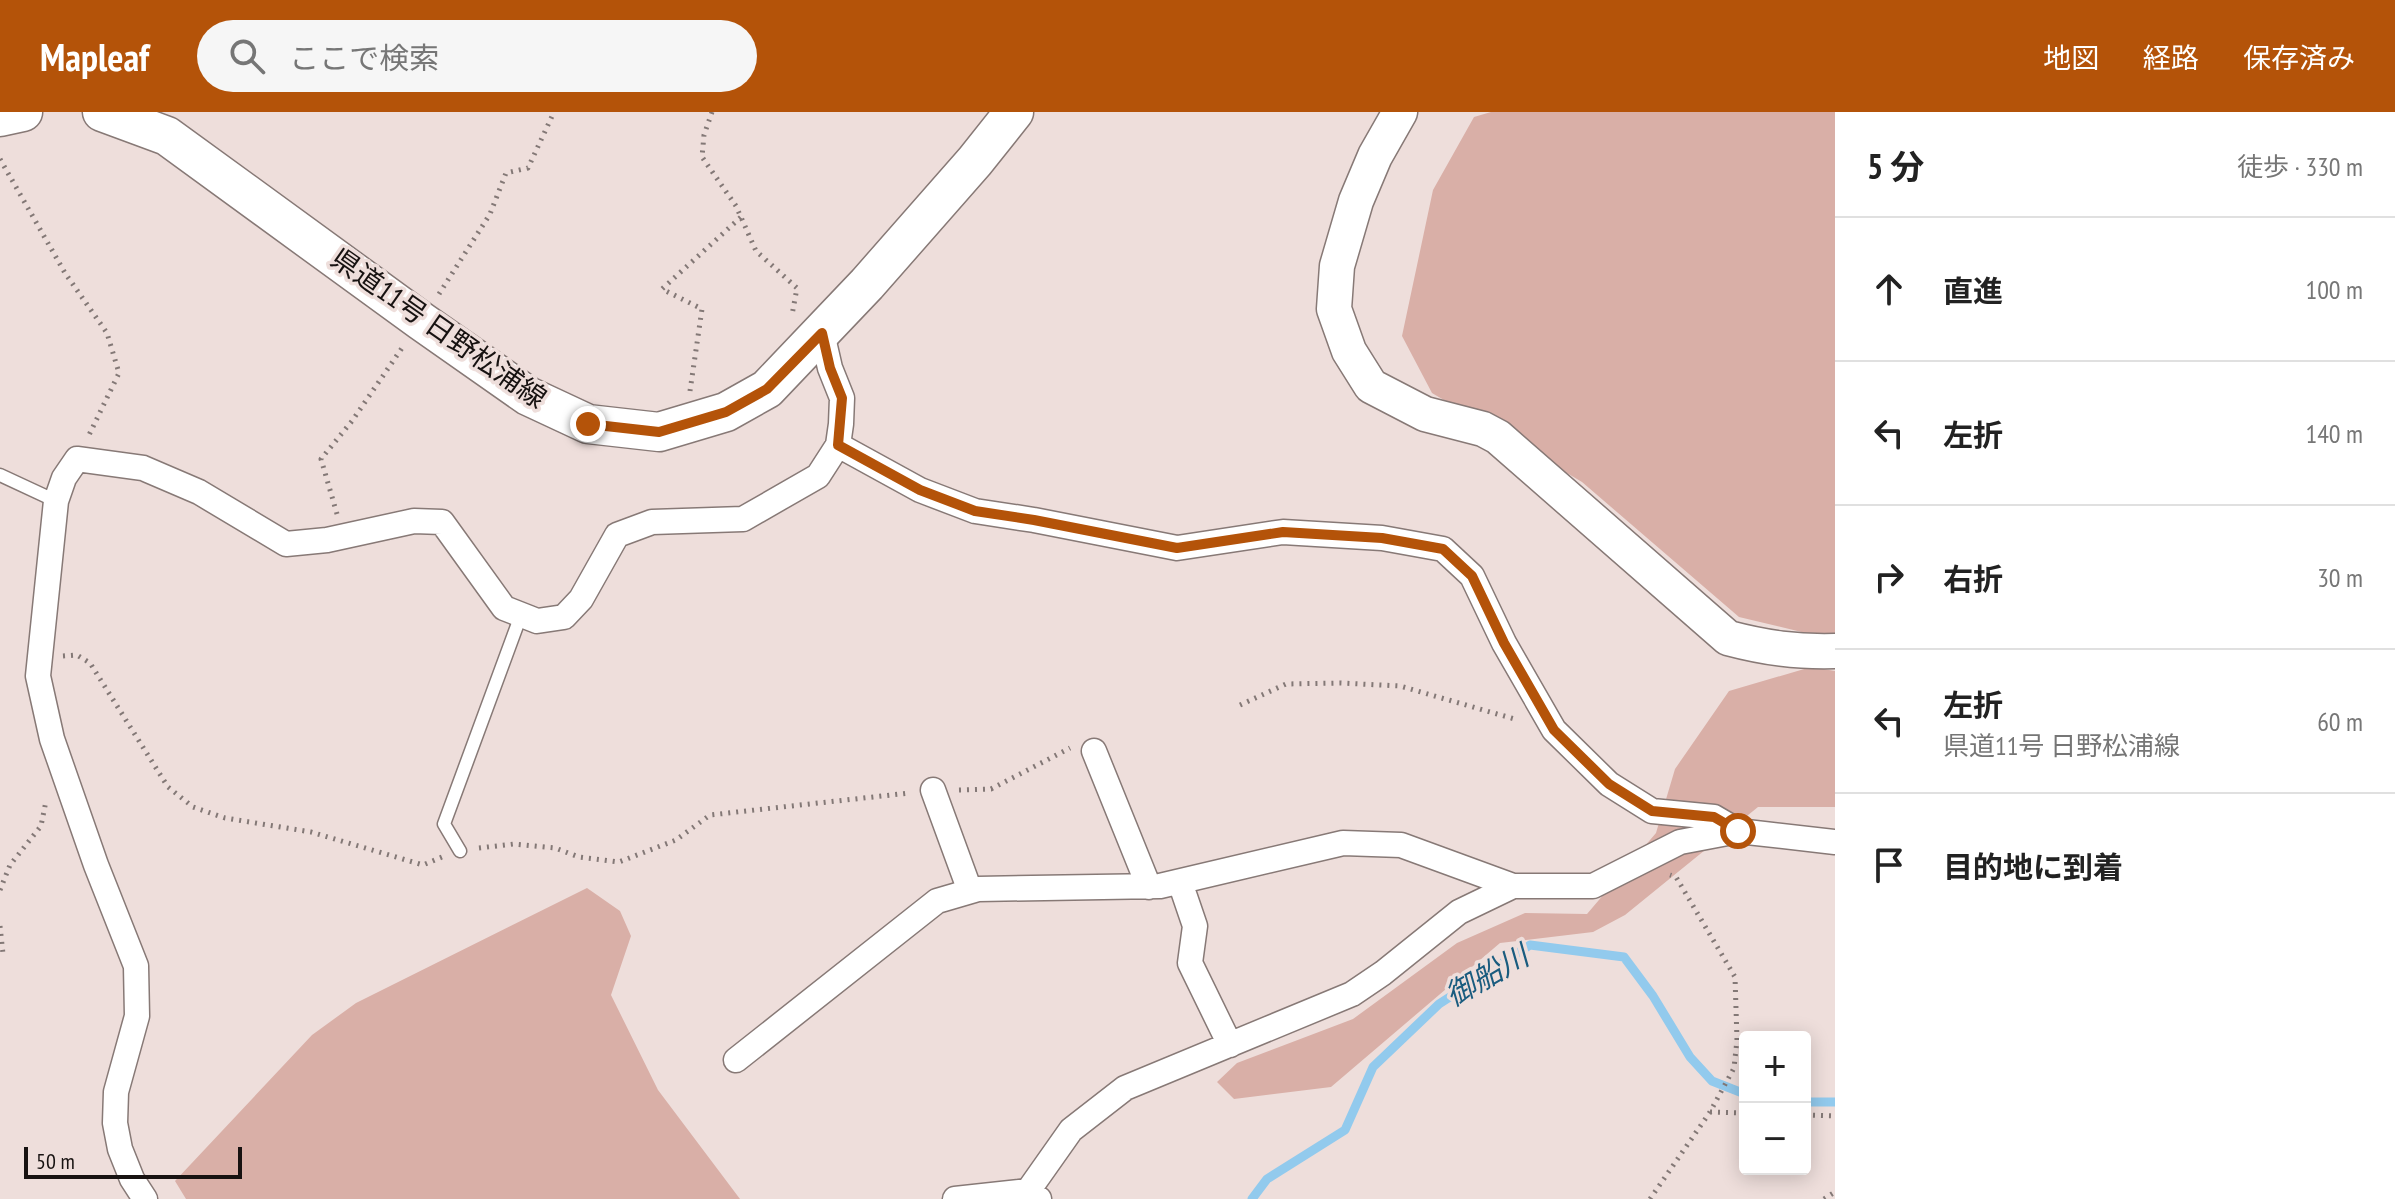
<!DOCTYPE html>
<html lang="ja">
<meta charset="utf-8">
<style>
:root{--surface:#fff;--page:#f6f6f6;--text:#222;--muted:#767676;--line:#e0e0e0;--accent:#b45309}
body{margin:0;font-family:"PT Sans Narrow","Noto Sans JP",sans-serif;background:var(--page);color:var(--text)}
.controls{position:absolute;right:24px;bottom:24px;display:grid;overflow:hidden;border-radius:8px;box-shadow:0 4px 20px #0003}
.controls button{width:72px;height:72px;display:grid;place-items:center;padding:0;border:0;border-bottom:2px solid var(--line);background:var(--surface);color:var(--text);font:40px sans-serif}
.scale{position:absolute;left:24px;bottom:20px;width:218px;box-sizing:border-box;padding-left:8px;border:4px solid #171211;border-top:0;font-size:22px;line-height:28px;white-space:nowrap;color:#171211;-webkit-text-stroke:6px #eededb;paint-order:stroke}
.stop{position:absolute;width:24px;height:24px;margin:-18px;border:6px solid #b45309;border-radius:50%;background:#fff}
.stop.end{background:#b45309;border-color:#fff;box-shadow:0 2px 8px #0008}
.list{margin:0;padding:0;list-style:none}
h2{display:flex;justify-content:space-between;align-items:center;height:104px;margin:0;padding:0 32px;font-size:34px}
h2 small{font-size:26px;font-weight:400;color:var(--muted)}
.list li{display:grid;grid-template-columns:52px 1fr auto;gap:24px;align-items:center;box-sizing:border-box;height:144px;padding:0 32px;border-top:2px solid var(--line)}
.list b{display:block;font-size:30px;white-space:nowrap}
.list p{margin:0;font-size:26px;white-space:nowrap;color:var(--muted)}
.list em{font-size:26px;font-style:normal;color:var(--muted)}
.icon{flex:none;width:44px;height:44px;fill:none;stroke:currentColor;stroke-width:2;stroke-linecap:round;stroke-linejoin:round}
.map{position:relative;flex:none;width:1835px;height:1087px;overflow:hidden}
header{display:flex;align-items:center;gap:48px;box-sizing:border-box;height:112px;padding:0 40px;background:var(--accent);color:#fff}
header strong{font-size:38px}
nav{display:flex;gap:44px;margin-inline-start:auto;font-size:28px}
.search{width:560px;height:72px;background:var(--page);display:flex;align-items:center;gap:20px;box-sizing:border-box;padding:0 28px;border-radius:44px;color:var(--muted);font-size:30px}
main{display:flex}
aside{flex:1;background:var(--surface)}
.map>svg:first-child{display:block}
</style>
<header>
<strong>Mapleaf</strong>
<div class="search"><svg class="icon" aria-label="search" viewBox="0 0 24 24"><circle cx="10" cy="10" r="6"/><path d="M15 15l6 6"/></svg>ここで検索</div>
<nav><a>地図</a><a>経路</a><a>保存済み</a></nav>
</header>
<main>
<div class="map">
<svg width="1835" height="1087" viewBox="0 0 1835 1087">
<rect width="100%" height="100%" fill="#eededb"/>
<!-- green -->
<path fill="#d9afa7" d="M1491,0H1835V523H1814L1739,505L1582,370L1432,281L1402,224L1433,78L1474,5Z
M1811,555L1835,559V695H1758L1625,803L1593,820L1500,831L1331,975L1234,987L1217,970L1237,951L1353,907L1457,831L1525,801L1587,802L1656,721L1675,657L1729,579Z
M587,776L620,799L631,824L611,883L658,978L740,1087H186L175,1069L312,923L356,891Z"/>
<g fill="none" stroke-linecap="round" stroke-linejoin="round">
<!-- stream -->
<path stroke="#92caed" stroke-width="9" d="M1805,990H1835
M1252,1087L1267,1067L1345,1018L1373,955L1439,892L1530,833L1624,845L1653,884L1690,945L1712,969L1745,982"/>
<defs>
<path id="lane" d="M0,363L56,389
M460,739L444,712L521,503"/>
<path id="street" d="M838,333L920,378L975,399L1034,408L1177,436L1283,420L1382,426L1443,437L1472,464L1504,531L1554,618L1609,672L1652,699L1714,705L1738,719
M1094,639L1149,775
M933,678L970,779
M1180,770L1195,814L1190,851L1230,933
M736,948L937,789L978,777L1160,774L1343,731L1401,733L1513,774
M1028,1079L1071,1018L1125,976L1352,882L1383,861L1459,800L1513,774H1593L1680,730L1738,719L1835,730
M145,1087L132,1067L120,1037L115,1011L116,980L137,904L136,854L96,753L52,627L38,564L56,389L64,366L77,347L143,356L199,380L286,432L327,428L414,409L442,410L504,496L537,509L564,505L581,487L617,423L652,410L743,407L818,364L838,333L841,312L842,286L830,256L822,221
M955,1087L1028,1079L1039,1087"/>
<path id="secondary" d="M1400,0L1375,44L1356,89L1337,154L1334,197L1349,239L1371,274L1425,302L1483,317L1498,325L1728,526C1766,536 1796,540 1835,539"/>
<path id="primary" d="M102,0L167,24L421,209L528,284L588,312L659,320L726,300L767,277L867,172L975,49L1014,0
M0,5L23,0"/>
</defs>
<!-- lane casing -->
<use href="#lane" stroke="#877976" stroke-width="15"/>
<!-- street casing -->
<use href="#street" stroke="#877976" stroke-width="27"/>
<!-- secondary casing -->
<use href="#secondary" stroke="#877976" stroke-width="37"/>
<!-- primary casing -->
<use href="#primary" stroke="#877976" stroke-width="41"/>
<!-- path -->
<path stroke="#837876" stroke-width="5" stroke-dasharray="2 6" stroke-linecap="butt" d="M712,0L704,23L702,45L736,94L756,139L797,176L792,203
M0,47L65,161L107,221L119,261L89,323
M439,182L490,102L506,61L528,56L554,0
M690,279L702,197L662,177L741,105
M337,402L321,347L352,309L402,236
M63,544L77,543L90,551L168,675L193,695L225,706L311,720L423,753L442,745
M1240,593L1286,572L1341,571L1400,574L1518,608
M959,678L991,677L1070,636
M479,736L514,732L555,736L579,745L619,750L676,728L710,703L909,681
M0,778L10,753L41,714L46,689
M0,814L3,842L0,843
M1710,1000L1745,1001
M1805,1003L1835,1004
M1650,1087L1710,1000L1734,956L1737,928L1735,865L1676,765L1670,763
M1824,1087L1835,1080"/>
<!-- lane -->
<use href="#lane" stroke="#fff" stroke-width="12"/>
<!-- street -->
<use href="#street" stroke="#fff" stroke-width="24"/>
<!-- secondary -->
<use href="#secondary" stroke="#fff" stroke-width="34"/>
<!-- primary -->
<use href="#primary" stroke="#fff" stroke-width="38"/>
</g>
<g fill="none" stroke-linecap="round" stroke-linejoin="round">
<!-- route -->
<path stroke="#b45309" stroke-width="10" d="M588,312L659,320L726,300L767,277L822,221L830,256L842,286L838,333L920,378L975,399L1034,408L1177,436L1283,420L1382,426L1443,437L1472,464L1504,531L1554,618L1609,672L1652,699L1714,705L1738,719"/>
</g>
<g text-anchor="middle" stroke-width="7" stroke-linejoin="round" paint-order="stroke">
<!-- street labels -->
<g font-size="28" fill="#171211" stroke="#eededb">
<text transform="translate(439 216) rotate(35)" y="10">県道11号 日野松浦線</text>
</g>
<!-- water labels -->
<g font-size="30" font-style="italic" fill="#1a5c7f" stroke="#eededb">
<text transform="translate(1487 864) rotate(-30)" y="10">御船川</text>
</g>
</g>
</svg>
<div class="controls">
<button>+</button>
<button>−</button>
</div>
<div class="scale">50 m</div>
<div class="stop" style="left:1738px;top:719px"></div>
<div class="stop end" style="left:588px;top:312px"></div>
</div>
<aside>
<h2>5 分<small>徒歩 · 330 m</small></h2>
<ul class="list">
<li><svg class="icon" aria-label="ahead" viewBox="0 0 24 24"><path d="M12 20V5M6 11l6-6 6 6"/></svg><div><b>直進</b></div><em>100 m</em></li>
<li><svg class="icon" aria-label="left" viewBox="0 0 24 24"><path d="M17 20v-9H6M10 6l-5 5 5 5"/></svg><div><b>左折</b></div><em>140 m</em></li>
<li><svg class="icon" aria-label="right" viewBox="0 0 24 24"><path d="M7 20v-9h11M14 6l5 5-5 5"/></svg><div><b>右折</b></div><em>30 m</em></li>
<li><svg class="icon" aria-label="left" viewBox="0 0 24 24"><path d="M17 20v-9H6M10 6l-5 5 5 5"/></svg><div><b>左折</b><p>県道11号 日野松浦線</p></div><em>60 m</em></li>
<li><svg class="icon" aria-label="arrive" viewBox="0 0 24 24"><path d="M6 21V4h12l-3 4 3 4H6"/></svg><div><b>目的地に到着</b></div></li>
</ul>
</aside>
</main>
